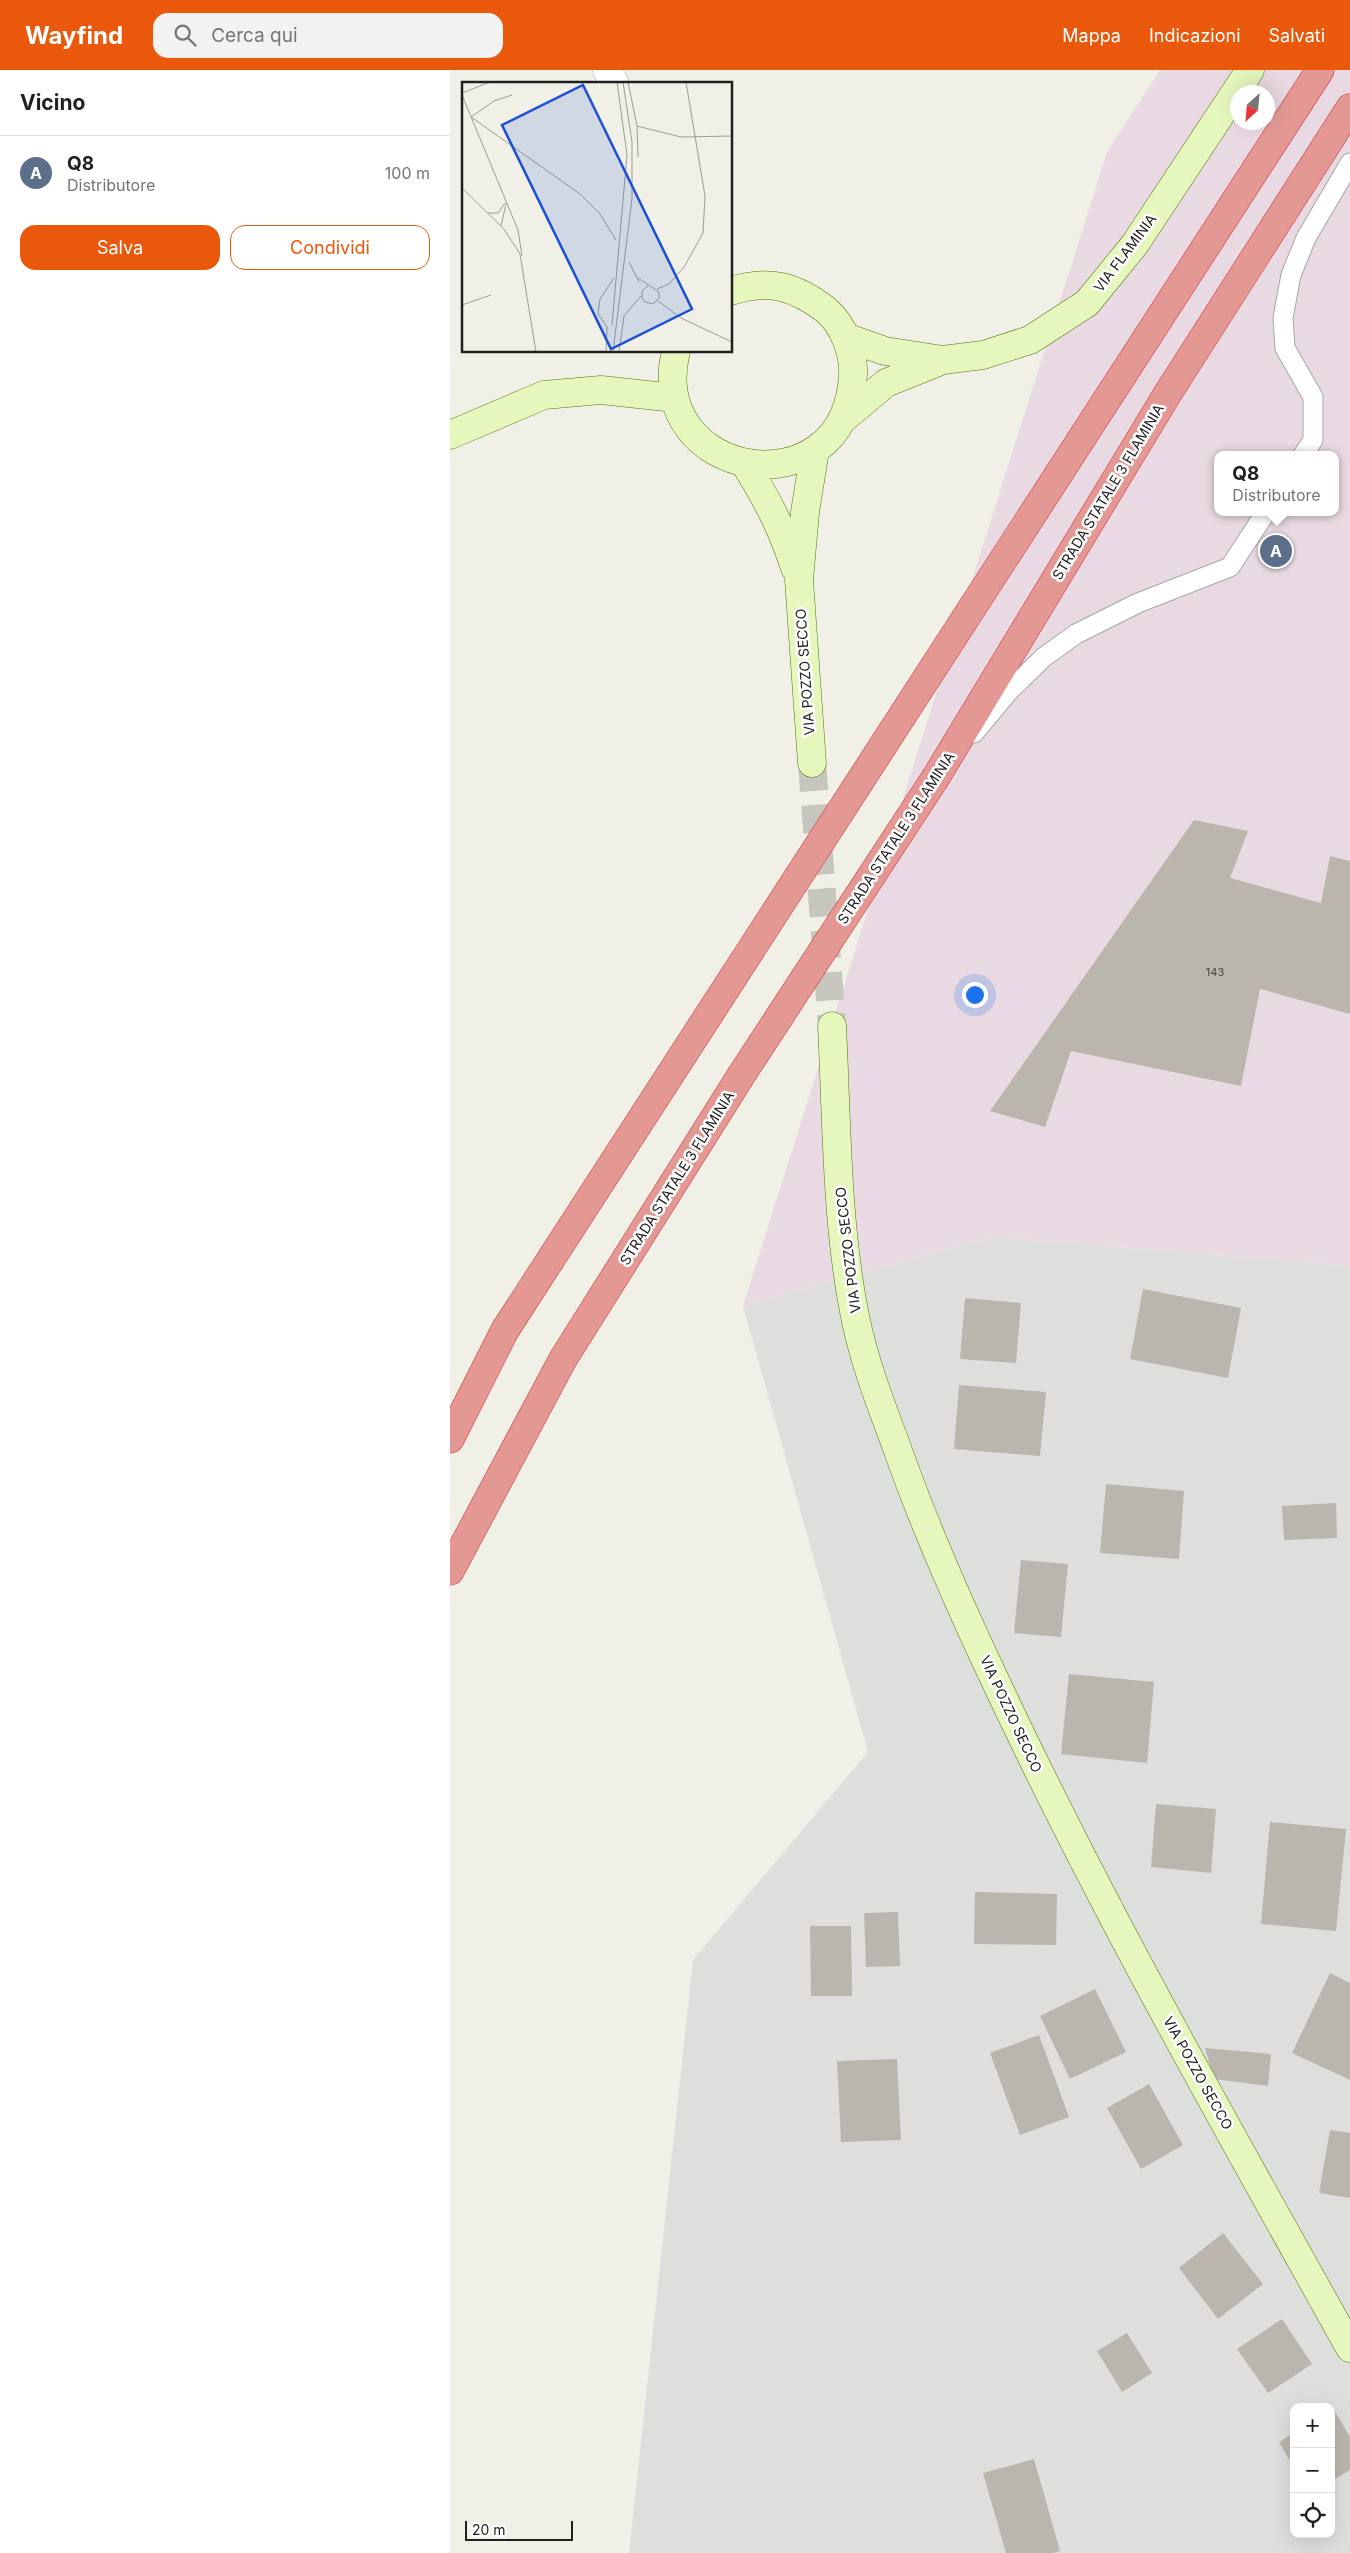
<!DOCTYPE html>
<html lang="it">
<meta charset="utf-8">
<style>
:root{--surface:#fff;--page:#f2f2f2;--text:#202124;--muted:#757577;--line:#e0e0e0;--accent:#ea580c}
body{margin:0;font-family:Inter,sans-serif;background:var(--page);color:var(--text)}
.controls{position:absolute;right:15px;bottom:15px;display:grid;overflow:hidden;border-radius:10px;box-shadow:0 5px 20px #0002}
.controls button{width:45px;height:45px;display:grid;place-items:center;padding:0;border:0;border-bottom:1px solid var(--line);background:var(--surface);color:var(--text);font:25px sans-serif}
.compass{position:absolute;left:780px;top:15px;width:45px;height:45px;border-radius:50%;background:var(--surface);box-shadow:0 5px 20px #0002;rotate:206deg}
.scale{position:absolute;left:15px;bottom:12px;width:108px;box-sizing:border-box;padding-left:5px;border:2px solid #202020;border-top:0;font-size:14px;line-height:18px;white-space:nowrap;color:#202020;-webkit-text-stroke:4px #fff;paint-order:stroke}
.you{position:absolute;left:524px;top:924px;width:18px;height:18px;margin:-12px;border:4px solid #fff;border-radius:50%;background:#1a73e8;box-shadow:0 0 0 8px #1a73e833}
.badge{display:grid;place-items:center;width:32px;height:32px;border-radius:50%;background:var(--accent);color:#fff;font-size:16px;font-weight:700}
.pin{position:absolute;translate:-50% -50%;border:2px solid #fff;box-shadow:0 1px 5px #0006}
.popup{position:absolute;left:764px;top:381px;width:125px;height:65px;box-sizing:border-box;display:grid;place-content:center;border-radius:10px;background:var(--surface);filter:drop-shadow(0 1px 4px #0005);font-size:16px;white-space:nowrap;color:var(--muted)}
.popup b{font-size:19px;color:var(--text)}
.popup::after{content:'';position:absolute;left:50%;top:100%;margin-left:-10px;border:10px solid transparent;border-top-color:var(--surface)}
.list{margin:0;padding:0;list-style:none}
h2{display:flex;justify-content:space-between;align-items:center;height:65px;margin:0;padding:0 20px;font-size:21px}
h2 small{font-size:16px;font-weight:400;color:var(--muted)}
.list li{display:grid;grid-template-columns:32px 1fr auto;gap:15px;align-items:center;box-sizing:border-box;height:75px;padding:0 20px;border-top:1px solid var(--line)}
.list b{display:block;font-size:19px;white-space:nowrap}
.list p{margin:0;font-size:16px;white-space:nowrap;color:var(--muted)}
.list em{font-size:16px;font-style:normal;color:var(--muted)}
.actions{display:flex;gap:10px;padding:15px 20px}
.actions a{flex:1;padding:11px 0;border:1px solid var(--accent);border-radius:15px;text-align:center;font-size:18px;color:var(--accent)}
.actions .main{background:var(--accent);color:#fff}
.icon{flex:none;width:28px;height:28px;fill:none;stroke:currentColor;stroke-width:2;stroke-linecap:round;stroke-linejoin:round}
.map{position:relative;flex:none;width:900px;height:2483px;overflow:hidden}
header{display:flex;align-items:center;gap:30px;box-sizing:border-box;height:70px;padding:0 25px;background:var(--accent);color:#fff}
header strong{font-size:24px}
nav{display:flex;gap:28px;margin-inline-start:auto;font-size:18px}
.search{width:350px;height:45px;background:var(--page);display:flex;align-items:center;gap:12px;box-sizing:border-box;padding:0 18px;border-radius:15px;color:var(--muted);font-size:19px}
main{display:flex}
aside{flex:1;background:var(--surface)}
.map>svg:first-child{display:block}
</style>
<header>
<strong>Wayfind</strong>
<div class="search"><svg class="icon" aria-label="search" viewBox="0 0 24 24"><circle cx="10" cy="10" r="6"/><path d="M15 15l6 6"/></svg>Cerca qui</div>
<nav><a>Mappa</a><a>Indicazioni</a><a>Salvati</a></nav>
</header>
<main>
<aside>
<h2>Vicino<small></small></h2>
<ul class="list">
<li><span class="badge" style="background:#5c6f8a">A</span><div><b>Q8</b><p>Distributore</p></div><em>100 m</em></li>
</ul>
<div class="actions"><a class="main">Salva</a><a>Condividi</a></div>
</aside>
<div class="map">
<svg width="900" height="2483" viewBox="0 0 900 2483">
<rect width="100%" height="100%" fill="#f0f0e7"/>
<!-- residential -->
<path fill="#dededd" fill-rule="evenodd" d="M543,1167L900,1196V2483H179L243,1890L418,1682L293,1236ZM844,2337H881V2464H844Z"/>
<!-- industrial -->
<path fill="#e9d9e2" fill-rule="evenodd" d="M710,0H900V1196L543,1167L293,1236L657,82ZM788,22H818V52H788ZM767,385H885V442H767Z"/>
<!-- building -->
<path fill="#bab6ad" d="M744,750L798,761L780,808L871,833L880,786L900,791V944L810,919L791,1016L621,981L595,1057L540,1041Z
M693,1219L791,1238L778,1308L680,1289Z
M515,1228L571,1233L566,1293L510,1289Z
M509,1315L596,1322L590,1386L504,1379Z
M656,1414L734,1421L729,1489L650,1483Z
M886,1433L887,1468L834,1470L832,1436Z
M571,1490L618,1494L611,1567L564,1563Z
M619,1604L704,1612L697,1693L611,1684Z
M706,1734L766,1739L761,1803L701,1797Z
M820,1752L896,1759L886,1861L811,1854Z
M525,1822L607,1824L606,1875L524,1874Z
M448,1842L450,1896L416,1897L414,1843Z
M360,1856H401L402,1926H361Z
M880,1903L900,1913V2010L842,1983Z
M645,1919L676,1982L620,2009L590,1946Z
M589,1965L619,2047L570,2065L540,1983Z
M755,1978L821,1984L818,2016L764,2009Z
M447,1989L451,2070L391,2072L387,1991Z
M699,2014L733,2075L691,2099L657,2038Z
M880,2060L900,2063V2128L869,2123Z
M773,2163L813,2214L768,2249L729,2198Z
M832,2249L862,2294L818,2323L787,2279Z
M677,2263L702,2303L672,2322L647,2281Z
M884,2340L900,2367V2400L881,2411V2342Z
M844,2363V2398L829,2372Z
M584,2389L610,2481L603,2483H556L533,2403Z"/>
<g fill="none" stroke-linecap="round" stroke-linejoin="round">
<!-- secondary-tunnel -->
<path stroke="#c6c6bf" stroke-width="28" stroke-dasharray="28 14" stroke-linecap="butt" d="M362,693L382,956"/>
<defs>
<path id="lane" d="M853,385L863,370V327L835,278L833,248L841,205L856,168L900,93
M524,663L559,621L594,587L626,564L688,533L780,497L816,442"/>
<path id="street" d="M157,0L165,14"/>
<path id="secondary" d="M395,267L435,281L493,290
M226,281C194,410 397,444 403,304C404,283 393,254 376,240C345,216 319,209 281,221
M392,350L436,313L493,290L533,285L580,270L637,233L685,174L800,0
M0,365L94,325L151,320L225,328
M295,394C317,429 332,458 345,498
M362,693L349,510L355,442L365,380
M382,956C387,1053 386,1156 406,1251C415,1294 431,1335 446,1375C474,1455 508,1532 544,1608C651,1837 777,2057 900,2278"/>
<path id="highway" d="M0,1369L55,1260L870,0
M0,1501L113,1289L292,1004L486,707L718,323L900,38"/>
</defs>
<!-- lane casing -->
<use href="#lane" stroke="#a7a7a7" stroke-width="21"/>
<!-- street casing -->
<use href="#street" stroke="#a7a7a7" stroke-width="29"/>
<!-- secondary casing -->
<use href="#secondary" stroke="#4e7509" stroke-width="29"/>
<!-- highway casing -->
<use href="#highway" stroke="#d52e3c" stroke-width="29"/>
<!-- lane -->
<use href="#lane" stroke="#fff" stroke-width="19"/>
<!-- street -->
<use href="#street" stroke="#fff" stroke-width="28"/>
<!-- secondary -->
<use href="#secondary" stroke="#e6f7be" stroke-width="28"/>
<!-- highway -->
<use href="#highway" stroke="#e49893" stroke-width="28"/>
</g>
<g text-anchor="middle" stroke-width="5" stroke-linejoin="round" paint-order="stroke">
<!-- number labels -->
<g font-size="11" fill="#464643">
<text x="765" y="906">143</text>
</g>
<!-- street labels -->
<g font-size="14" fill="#202020" stroke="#fff">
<text transform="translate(675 183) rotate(-53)" y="5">VIA FLAMINIA</text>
<text transform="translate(658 422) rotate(-59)" y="5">STRADA STATALE 3 FLAMINIA</text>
<text transform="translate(355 602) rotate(-94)" y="5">VIA POZZO SECCO</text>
<text transform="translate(446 768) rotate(-57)" y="5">STRADA STATALE 3 FLAMINIA</text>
<text transform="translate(227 1108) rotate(-58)" y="5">STRADA STATALE 3 FLAMINIA</text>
<text transform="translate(398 1180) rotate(-97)" y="5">VIA POZZO SECCO</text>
<text transform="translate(561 1644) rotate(65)" y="5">VIA POZZO SECCO</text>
<text transform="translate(748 2003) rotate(61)" y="5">VIA POZZO SECCO</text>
</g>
</g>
<!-- overview -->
<g transform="translate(12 12)">
<rect width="270" height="270" fill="#f0f0e7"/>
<path fill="none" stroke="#9d9d97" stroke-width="1" d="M166,0L175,44L176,75M0,11L28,0M0,13L56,148L60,174M9,35L32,19L50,13M9,35L118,112L138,132L154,158M175,44L219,55L270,54M0,106L42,147L58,172L74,270M26,131H36L43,121M39,144L44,122M167,180L177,200M176,196L197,210V216L191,222L183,220L180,216V209L186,204M195,207L207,202L222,185L241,151L243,114L224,0M196,219L219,236L270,260M0,223L29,213M150,243L165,73L155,0M144,270L145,245L136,232L138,217L152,196M151,270L170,116V60L161,0M157,270L162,234L179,214"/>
<path fill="#1d4ed8" fill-opacity="0.15" stroke="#1d4ed8" stroke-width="2.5" d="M121,3L230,227L149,267L40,43Z"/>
<rect width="270" height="270" fill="none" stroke="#202020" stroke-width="2.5"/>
</g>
</svg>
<div class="controls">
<button>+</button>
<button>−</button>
<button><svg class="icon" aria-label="locate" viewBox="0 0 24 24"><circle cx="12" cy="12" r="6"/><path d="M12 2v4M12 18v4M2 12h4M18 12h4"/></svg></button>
</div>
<svg class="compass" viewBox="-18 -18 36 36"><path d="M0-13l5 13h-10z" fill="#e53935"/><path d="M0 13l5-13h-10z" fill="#757577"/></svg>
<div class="scale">20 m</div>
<div class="you"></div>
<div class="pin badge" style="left:826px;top:481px;background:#5c6f8a">A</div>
<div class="popup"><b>Q8</b>Distributore</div>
</div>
</main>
